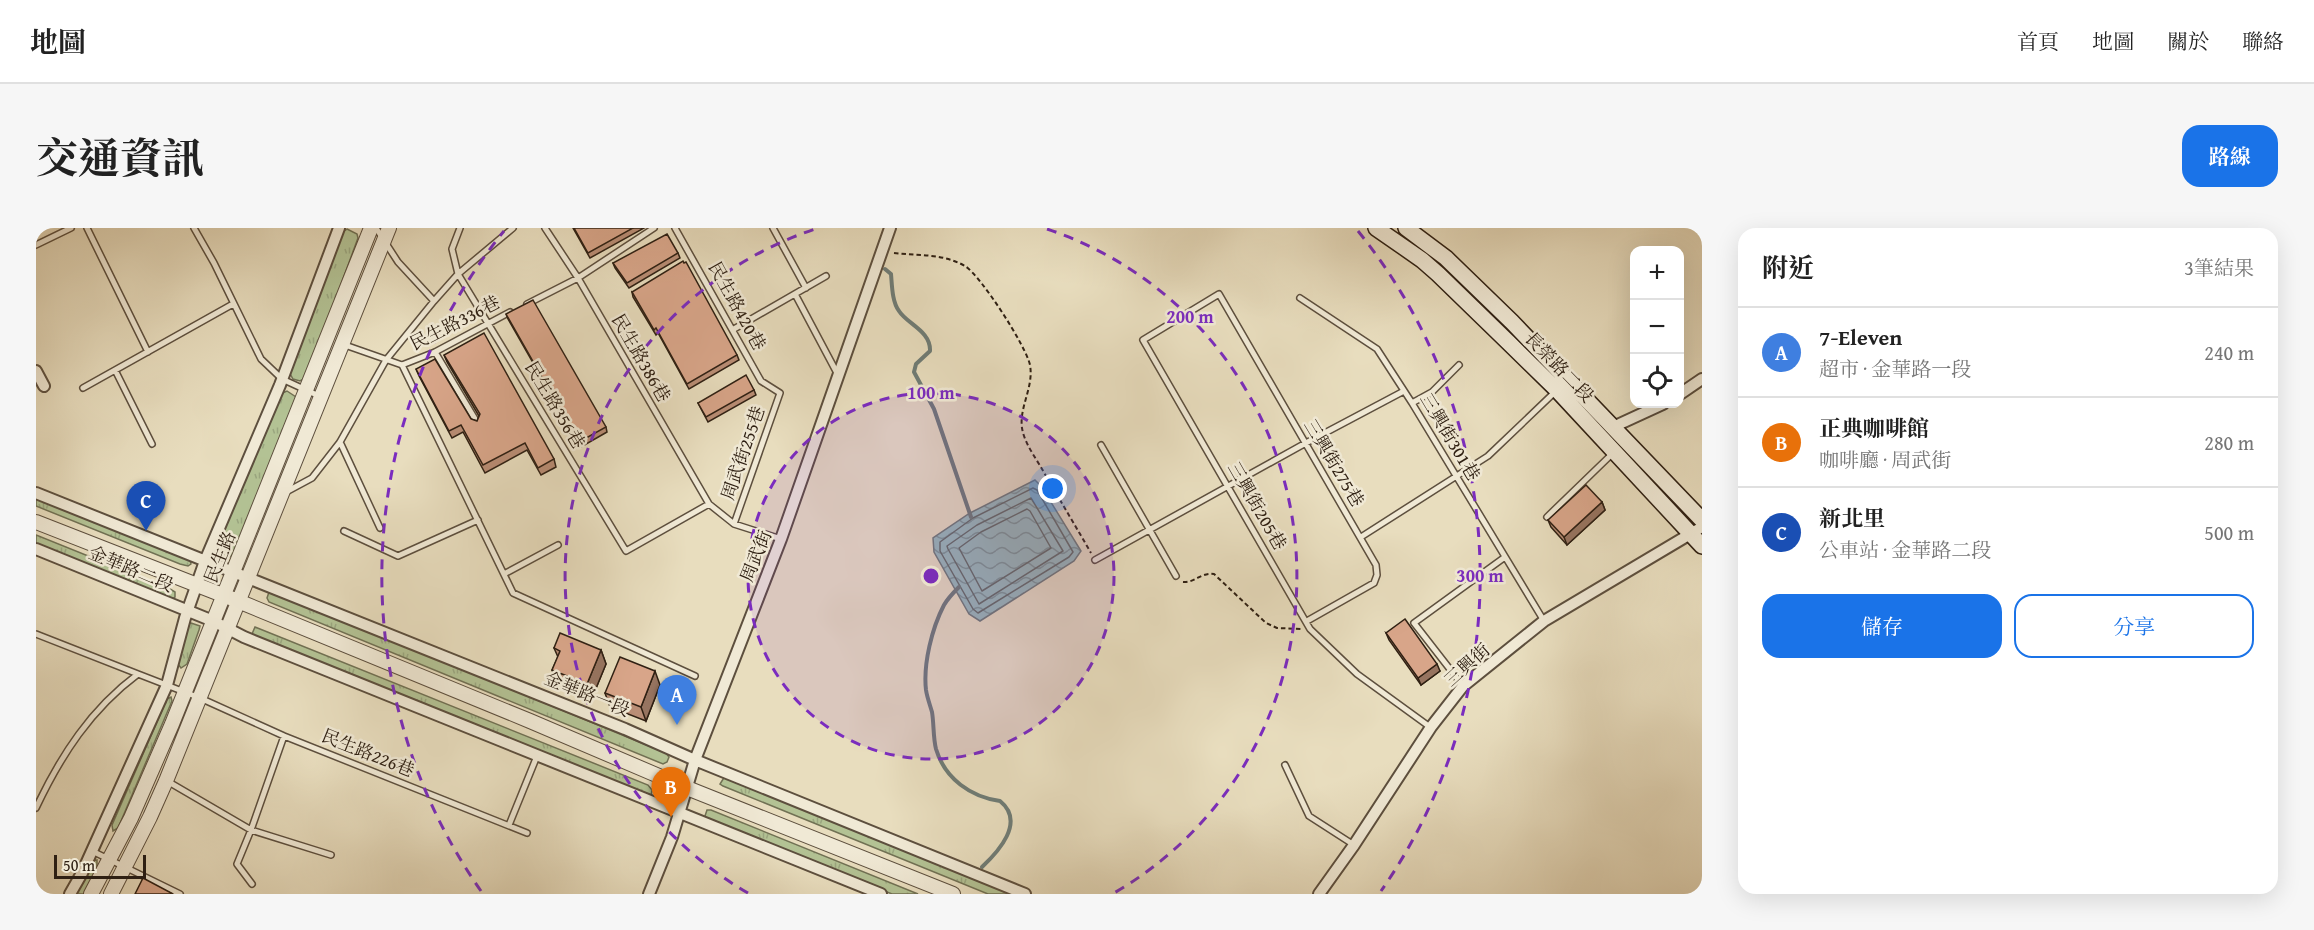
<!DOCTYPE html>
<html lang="zh-TW">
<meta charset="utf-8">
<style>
:root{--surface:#fff;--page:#f6f6f6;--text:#222;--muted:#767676;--line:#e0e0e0;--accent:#1a73e8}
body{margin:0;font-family:"Gentium Book Plus","Noto Serif TC",serif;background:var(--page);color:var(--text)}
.controls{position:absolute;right:18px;top:18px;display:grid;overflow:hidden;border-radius:12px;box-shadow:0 6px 24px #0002}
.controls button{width:54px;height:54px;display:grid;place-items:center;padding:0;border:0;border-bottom:2px solid var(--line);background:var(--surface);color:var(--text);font:30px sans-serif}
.scale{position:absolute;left:18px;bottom:15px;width:92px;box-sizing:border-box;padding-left:6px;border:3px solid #2f2013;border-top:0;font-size:16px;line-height:21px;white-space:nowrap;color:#2f2013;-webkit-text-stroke:4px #f0e9d5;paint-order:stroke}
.you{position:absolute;left:1017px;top:261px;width:21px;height:21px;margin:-15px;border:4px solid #fff;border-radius:50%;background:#1a73e8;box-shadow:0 0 0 9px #1a73e833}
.badge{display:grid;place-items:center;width:39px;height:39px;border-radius:50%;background:var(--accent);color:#fff;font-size:20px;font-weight:700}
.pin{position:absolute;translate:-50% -50px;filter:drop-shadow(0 2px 3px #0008)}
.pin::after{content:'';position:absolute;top:32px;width:21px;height:18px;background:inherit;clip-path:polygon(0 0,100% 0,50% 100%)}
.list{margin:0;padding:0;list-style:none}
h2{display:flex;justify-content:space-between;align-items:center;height:78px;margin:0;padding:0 24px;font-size:26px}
h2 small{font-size:20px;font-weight:400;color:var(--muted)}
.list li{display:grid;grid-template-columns:39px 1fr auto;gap:18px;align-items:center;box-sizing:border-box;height:90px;padding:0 24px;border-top:2px solid var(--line)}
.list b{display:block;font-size:22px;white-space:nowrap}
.list p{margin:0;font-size:20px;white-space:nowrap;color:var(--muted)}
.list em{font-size:20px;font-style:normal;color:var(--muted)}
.actions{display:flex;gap:12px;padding:18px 24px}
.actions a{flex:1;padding:14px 0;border:2px solid var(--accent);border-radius:18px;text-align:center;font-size:21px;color:var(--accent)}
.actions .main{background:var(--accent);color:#fff}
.icon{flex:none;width:33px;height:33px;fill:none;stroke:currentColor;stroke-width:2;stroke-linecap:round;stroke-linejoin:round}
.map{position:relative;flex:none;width:1666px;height:666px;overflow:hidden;border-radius:18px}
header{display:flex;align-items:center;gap:36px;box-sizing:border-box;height:84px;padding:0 30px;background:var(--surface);border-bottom:2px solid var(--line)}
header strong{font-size:28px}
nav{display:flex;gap:33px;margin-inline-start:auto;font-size:21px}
.intro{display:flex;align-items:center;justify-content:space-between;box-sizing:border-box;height:144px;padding:0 36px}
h1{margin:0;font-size:42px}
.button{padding:15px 27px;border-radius:18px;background:var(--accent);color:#fff;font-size:21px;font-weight:700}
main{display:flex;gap:36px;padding:0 36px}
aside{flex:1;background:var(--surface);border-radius:18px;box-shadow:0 6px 24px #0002}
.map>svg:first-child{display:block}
</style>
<header>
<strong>地圖</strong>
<nav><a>首頁</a><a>地圖</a><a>關於</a><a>聯絡</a></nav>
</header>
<div class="intro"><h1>交通資訊</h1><a class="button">路線</a></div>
<main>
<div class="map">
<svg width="1666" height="666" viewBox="0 0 1666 666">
<defs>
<pattern id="grass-tufts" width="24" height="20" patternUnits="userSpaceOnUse" patternTransform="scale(1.5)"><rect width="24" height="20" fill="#b3c294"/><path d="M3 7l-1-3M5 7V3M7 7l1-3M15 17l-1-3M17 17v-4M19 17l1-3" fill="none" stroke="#9aa67f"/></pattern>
<pattern id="water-waves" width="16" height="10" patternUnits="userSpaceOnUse" patternTransform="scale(1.5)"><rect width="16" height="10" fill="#99bab8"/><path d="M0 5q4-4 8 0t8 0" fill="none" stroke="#7d9794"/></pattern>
</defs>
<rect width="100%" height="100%" fill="#e8ddbe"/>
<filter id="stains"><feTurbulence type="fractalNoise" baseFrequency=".00333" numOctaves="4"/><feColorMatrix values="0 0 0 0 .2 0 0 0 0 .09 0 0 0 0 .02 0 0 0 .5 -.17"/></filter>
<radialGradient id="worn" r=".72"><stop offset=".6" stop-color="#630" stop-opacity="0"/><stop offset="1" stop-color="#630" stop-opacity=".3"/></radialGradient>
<!-- grass -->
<path fill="url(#grass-tufts)" stroke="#717154" stroke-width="1.5" d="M311,1L321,6L322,10L271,149L264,153L257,151L253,144L306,4Z
M251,163L260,169L199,326L193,329L184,325L180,316L244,166Z
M0,267L154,331L155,336L152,338L144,336L0,278Z
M0,307L134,361L139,364V369L136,371L0,318Z
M236,363L630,525L633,529L631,534L627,536L233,374L231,370L233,364Z
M155,395L164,398L163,402L151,436L145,440L142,436L152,397Z
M219,399L612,557L616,562L615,568L218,410L216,406Z
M135,469L136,473L82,600L77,603L76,597L131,471Z
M689,548L979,666H952L687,558L684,556Z
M671,582H675L882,666H856L671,592L669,588Z
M61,632V640L48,666H38L56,633Z"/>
<!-- water -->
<path fill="url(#water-waves)" stroke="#6f7c76" stroke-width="1.5" d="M999,252L1005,258L1045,323L1038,333L944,393L933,386L898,324L897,310L934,285Z"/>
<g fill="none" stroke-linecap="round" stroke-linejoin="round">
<!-- shore -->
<path stroke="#646d66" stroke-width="1.5" d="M997,260L1001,262L1037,324L1033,329L942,385L937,381L904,323V314L937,290Z
M995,270L1027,323L943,376L912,321L911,318L941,297Z
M991,281L994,283L1015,320L946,363L923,320L945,304Z"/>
<!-- stream -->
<path stroke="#6f7c76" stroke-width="4" d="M849,41L855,46C856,57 856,74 863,83C871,96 895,103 894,123L880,136L878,144L898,181L935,289
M923,359C918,364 912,370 908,377C896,400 887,436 890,462C891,469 894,477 896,484C898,496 897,509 900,521C909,551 935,569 964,573C990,594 962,624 946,639"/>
<defs>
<path id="service" d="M51,0L112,124
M158,0L178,35L225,131L246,151L283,168
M340,0L362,34L398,73L422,46L477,0
M424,0L416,21L422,46L590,323L673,276
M509,0L542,50L673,276L698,296L745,311
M639,0L725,153L744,165L698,296
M737,0L770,60
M0,17L35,0
M759,66L801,145
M1264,70L1341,121L1376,175L1508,393
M491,76L542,50L618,0
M474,84L399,124L366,137L477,365L659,448
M698,101L790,48
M306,116L366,137
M399,124L442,196
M79,142L116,216
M47,160L197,76
M1376,175L1396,164L1423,137
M304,214L344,300
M1065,217L1140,348
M250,264L276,250L304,214L350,132L398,73
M1511,289L1576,226
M308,303L362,328L442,292
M1325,309L1452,228L1520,163
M1059,332L1268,216L1368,163
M468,346L522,317
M1271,393L1338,355L1341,347L1340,337L1183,66L1107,112L1274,401L1321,446L1394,499
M0,406L102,446
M1427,458L1378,395L1469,329
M1249,537L1273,588L1318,617
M131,553L215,602L295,627
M0,580C25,527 55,481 102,446L164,470L248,508L491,605
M473,597L501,528
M56,623L144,666
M216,656L201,636L215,602L248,508"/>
<path id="minor" d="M0,143L8,158
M1644,166L1666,151
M1577,199L1627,176
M0,265L589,501L659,532L989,666
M0,321L177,393L208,409L845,666
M34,666L46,645L131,457L149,390L169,333L244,157L303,0
M613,666L636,609L659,532L745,311L854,0
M1283,666L1318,617L1395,499L1427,458L1508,393L1666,299"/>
<path id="tertiary" d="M0,294L202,373L494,493L651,560L917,666
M55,666L95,590L136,496L335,0
M75,666L114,589L130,553L353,0"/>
<path id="secondary" d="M1340,0L1386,32L1402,46L1472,114L1521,162L1666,318
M1370,0L1410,30L1476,94L1666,292"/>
</defs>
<!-- service casing -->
<use href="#service" stroke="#5d4f3e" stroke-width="8"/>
<!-- minor casing -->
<use href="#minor" stroke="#5d4f3e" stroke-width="14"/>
<!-- tertiary casing -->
<use href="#tertiary" stroke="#5d4f3e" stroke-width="16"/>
<!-- secondary casing -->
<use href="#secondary" stroke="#2f2013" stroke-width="18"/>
<!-- path -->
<path stroke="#2f2013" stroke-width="2" stroke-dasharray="4.5 3" stroke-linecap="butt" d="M858,25C882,28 906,25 929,38C945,48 990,118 994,137C998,159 983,179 986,200C988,214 999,229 1006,241C1022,269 1039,297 1055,325
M1147,354C1159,355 1165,344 1178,346L1230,395L1241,400L1265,401"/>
<!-- service -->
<use href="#service" stroke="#f0e9d5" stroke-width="5"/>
<!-- minor -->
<use href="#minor" stroke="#f0e9d5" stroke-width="10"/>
<!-- tertiary -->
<use href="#tertiary" stroke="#f0e9d5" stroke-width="14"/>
<!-- secondary -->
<use href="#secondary" stroke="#f0e9d5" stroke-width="15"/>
</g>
<!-- wall -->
<path fill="#ba8e76" stroke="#2f2013" stroke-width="1.5" d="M537,0H608L554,30Z
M642,25L644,30L593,60L579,40L577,35Z
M596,64L701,127L703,132L653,161L622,105L620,107L597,69Z
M470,86L570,199L571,204L545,219L472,91Z
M408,127L518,231L520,239L505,247L491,222L449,245L427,204L416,210L383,148L380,141L435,191L441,193L443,188L411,134Z
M718,162L720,167L672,194L662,175Z
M1566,274L1569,282L1531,317L1515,299L1512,292Z
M1350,405L1404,443L1385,457L1353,412Z
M518,420L565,422L570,436L556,470L521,456L516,442L522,429Z
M624,457L610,493L574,479L569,465Z"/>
<!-- shaded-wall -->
<path fill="#977460" stroke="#2f2013" stroke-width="1.5" d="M1566,274L1569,282L1531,317L1528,309Z
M565,422L570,436L556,470L551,456Z
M1401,436L1404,443L1385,457L1382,450Z
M619,443L624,457L610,493L605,479Z"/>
<!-- building -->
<path fill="#d8a589" stroke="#2f2013" stroke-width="1.5" d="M538,0H597L552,25Z
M631,6L642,25L591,55L577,35Z
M647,33L648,35L650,34L701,127L651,156L620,100L618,102L596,64Z
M497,72L570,199L543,214L470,86Z
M448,105L518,231L502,240L489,215L447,237L425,197L413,203L380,141L399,131L435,191L441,193L444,186L408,127Z
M710,147L718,162L670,189L662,175Z
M1550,257L1566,274L1528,309L1512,292Z
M1369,391L1401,436L1382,450L1350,405Z
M524,405L565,422L551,456L516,442L524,423L518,420Z
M584,429L619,443L605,479L569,465Z
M107,650L137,666H99Z"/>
<!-- distance rings -->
<circle cx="895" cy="348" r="183" fill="#7b2cbf" fill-opacity=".12"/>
<g fill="none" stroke="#7b2cbf" stroke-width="3" stroke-dasharray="10 8">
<circle cx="895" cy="348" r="183"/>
<path d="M712 665A366 366 0 0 1 779 1M1011 1A366 366 0 0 1 1078 665"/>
<path d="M445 663A549 549 0 0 1 468 3M1322 3A549 549 0 0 1 1345 663"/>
</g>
<g text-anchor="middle" stroke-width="5" stroke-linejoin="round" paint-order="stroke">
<!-- street labels -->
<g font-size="18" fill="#2f2013" stroke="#f0e9d5">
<text transform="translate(701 78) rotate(61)" y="6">民生路420巷</text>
<text transform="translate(419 95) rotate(-27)" y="6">民生路336巷</text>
<text transform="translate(605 130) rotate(60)" y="6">民生路386巷</text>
<text transform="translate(1523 139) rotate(46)" y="6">長榮路二段</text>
<text transform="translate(519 177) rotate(59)" y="6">民生路356巷</text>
<text transform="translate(1414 209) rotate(59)" y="6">三興街301巷</text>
<text transform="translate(707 225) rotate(-71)" y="6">周武街255巷</text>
<text transform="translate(1298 235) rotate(59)" y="6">三興街275巷</text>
<text transform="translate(1221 278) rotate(60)" y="6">三興街205巷</text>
<text transform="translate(720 328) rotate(-68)" y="6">周武街</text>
<text transform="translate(184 329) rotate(-68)" y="6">民生路</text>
<text transform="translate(95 341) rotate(23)" y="6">金華路二段</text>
<text transform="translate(1431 437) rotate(-42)" y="6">三興街</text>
<text transform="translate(551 466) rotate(22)" y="6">金華路一段</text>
<text transform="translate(332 525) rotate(22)" y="6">民生路226巷</text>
</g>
</g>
<circle cx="895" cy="348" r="9" fill="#7b2cbf" stroke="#f0e9d5" stroke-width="3"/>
<g font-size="18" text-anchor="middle" font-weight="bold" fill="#7b2cbf" stroke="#f0e9d5" stroke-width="5" stroke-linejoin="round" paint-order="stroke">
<text x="1154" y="95">200 m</text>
<text x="895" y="171">100 m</text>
<text x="1444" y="354">300 m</text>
</g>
<rect width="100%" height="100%" filter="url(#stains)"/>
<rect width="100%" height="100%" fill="url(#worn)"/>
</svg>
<div class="controls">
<button>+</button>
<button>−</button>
<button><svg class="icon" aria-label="locate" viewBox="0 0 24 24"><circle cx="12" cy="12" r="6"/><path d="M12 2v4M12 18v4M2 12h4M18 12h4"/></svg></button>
</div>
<div class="scale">50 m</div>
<div class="you"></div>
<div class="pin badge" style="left:641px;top:497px;background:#3f7fe0">A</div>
<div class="pin badge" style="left:635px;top:589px;background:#e8710a">B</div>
<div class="pin badge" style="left:110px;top:303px;background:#1a4fb4">C</div>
</div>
<aside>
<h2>附近<small>3筆結果</small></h2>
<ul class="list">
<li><span class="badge" style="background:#3f7fe0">A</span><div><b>7-Eleven</b><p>超市 · 金華路一段</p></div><em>240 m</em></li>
<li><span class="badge" style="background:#e8710a">B</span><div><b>正典咖啡館</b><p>咖啡廳 · 周武街</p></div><em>280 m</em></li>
<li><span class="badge" style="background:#1a4fb4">C</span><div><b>新北里</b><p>公車站 · 金華路二段</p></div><em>500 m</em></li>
</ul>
<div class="actions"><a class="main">儲存</a><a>分享</a></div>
</aside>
</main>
